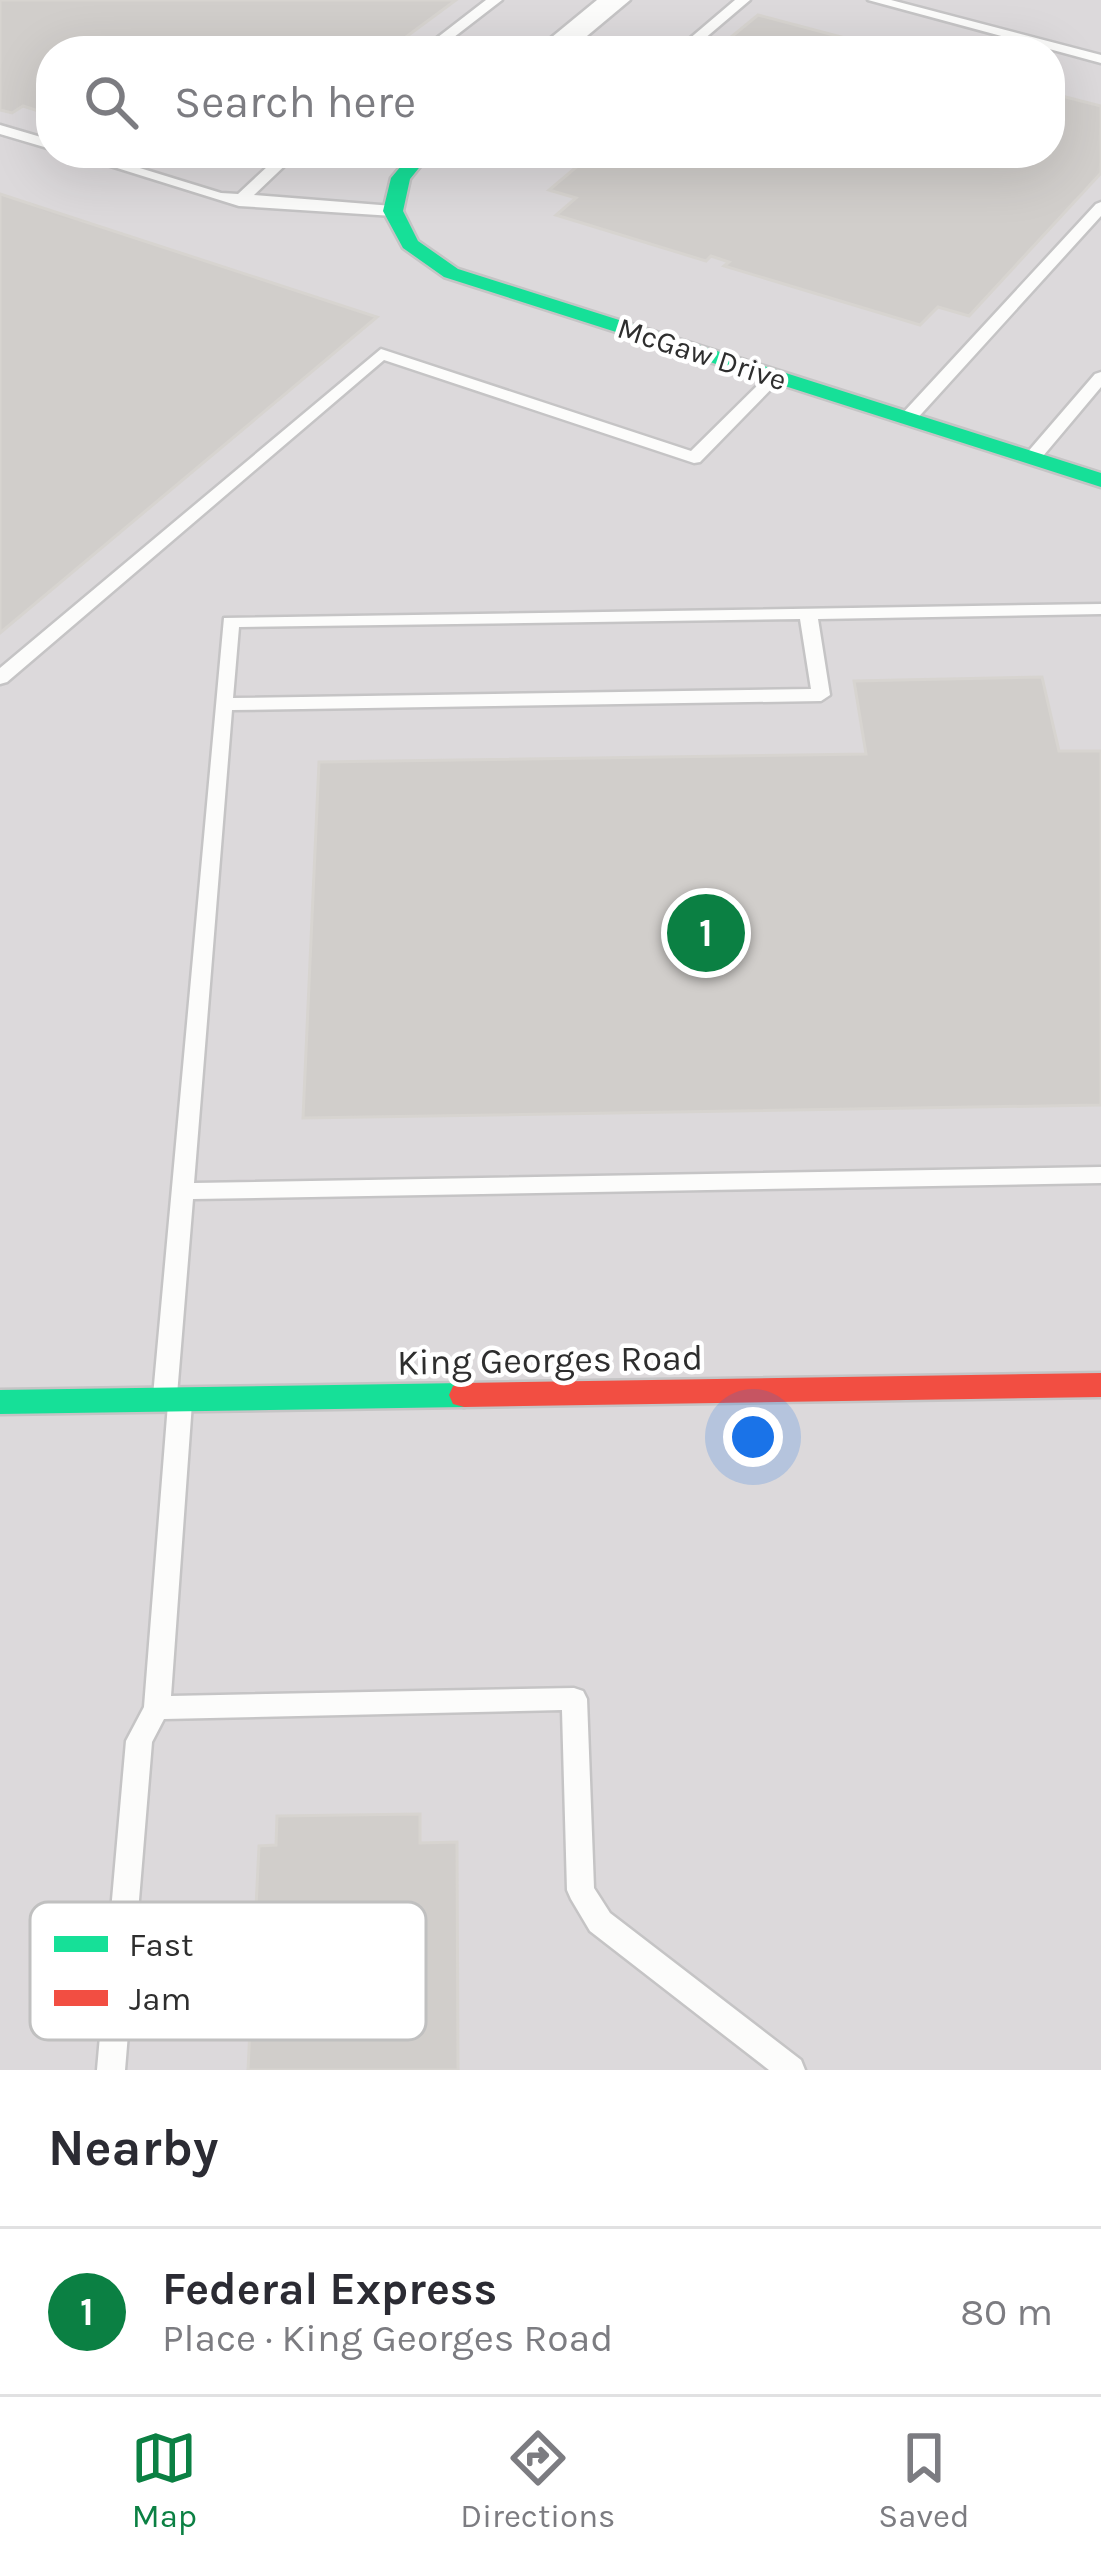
<!DOCTYPE html>
<meta charset="utf-8">
<style>
:root{--surface:#fff;--page:#f7f7f7;--text:#2b2b33;--muted:#7c7c81;--line:#e1e1e2;--accent:#0b8043}
body{margin:0;font-family:Karla,sans-serif;background:var(--page);color:var(--text)}
.you{position:absolute;left:753px;top:1437px;width:42px;height:42px;margin:-30px;border:9px solid #fff;border-radius:50%;background:#1a73e8;box-shadow:0 0 0 18px #1a73e833}
.badge{display:grid;place-items:center;width:78px;height:78px;border-radius:50%;background:var(--accent);color:#fff;font-size:39px;font-weight:700}
.pin{position:absolute;translate:-50% -50%;border:6px solid #fff;box-shadow:0 3px 12px #0006}
.list{margin:0;padding:0;list-style:none}
h2{display:flex;justify-content:space-between;align-items:center;height:156px;margin:0;padding:0 48px;font-size:51px}
h2 small{font-size:39px;font-weight:400;color:var(--muted)}
.list li{display:grid;grid-template-columns:78px 1fr auto;gap:36px;align-items:center;box-sizing:border-box;height:168px;padding:0 48px;border-top:3px solid var(--line)}
.list b{display:block;font-size:45px;white-space:nowrap}
.list p{margin:0;font-size:39px;white-space:nowrap;color:var(--muted)}
.list em{font-size:39px;font-style:normal;color:var(--muted)}
.icon{flex:none;width:66px;height:66px;fill:none;stroke:currentColor;stroke-width:2;stroke-linecap:round;stroke-linejoin:round}
.map{position:relative;flex:none;width:1101px;height:2070px;overflow:hidden}
.search{position:absolute;background:var(--surface);box-shadow:0 12px 48px #0002;left:36px;right:36px;top:36px;height:132px;display:flex;align-items:center;gap:30px;box-sizing:border-box;padding:0 42px;border-radius:48px;color:var(--muted);font-size:45px}
.sheet{height:324px;background:var(--surface)}
nav{display:flex;justify-content:space-around;align-items:center;box-sizing:border-box;height:168px;border-top:3px solid var(--line);background:var(--surface);font-size:33px;color:var(--muted)}
nav a{display:grid;justify-items:center;gap:6px}
nav .on{color:var(--accent)}
.map>svg:first-child{display:block}
</style>
<div class="map">
<svg width="1101" height="2070" viewBox="0 0 1101 2070">
<rect width="100%" height="100%" fill="#ece8e4"/>
<!-- industrial -->
<path fill="#dcd9db" fill-rule="evenodd" d="M0,0H1101V2070H0ZM51,51H1050V153H51Z"/>
<!-- building -->
<path fill="#d1cecb" stroke="#d7d4d0" stroke-width="3" d="M0,0H456L387,51H51V115L23,106L12,113L0,110Z
M758,15L894,51H714Z
M1050,93L1101,106V173L969,316L938,307L920,325L724,266L729,262L711,256L706,261L556,215L576,198L549,190L593,153H1050Z
M0,194L377,317L0,633Z
M1042,677L1059,751H1101V1105L303,1118L319,762L866,754L854,681Z
M420,1814V1843L457,1842L458,2070H248L259,1846L276,1845L277,1816Z"/>
<g fill="none" stroke-linecap="round" stroke-linejoin="round">
<defs>
<path id="lane" d="M486,0H502L436,51H420Z
M735,0H750L690,51H675Z
M868,0H891L1101,55V63Z
M0,125L51,140V149L0,134Z
M69,153H91L221,193L238,194L282,153H298L254,195L393,206L401,211L393,216L239,206Z
M453,153H556L549,157L488,161Z
M1101,202V216L913,423H901V415L1096,204Z
M381,349L691,451L769,374H781L783,377L700,462L694,463L384,360L7,682L0,684V668Z
M1101,372V387L1038,462H1026V454L1095,374Z
M1101,604V614L818,619L830,695L821,701L232,710L194,1183L1101,1167V1183L193,1199L177,1395L188,1396L192,1403L171,1696L574,1688L583,1691L587,1699L594,1888L610,1913L801,2060L805,2070H769L590,1931L571,1899L567,1890L562,1710L164,1719L152,1742L125,2070H97L126,1741L144,1707L168,1404L157,1403L153,1396L224,618ZM800,619L811,689L233,698L239,627Z"/>
<path id="street" d="M597,0H630L569,51H535Z"/>
<path id="fast" d="M412,153H431L410,179L403,211L418,241L458,269L1101,473V487L444,277L403,248L383,211L391,178Z
M464,1383L475,1386L479,1395L475,1404L464,1407L0,1414V1390Z"/>
<path id="jam" d="M1101,1373V1397L464,1407L453,1404L449,1395L453,1386L464,1383Z"/>
</defs>
<!-- lane casing -->
<use href="#lane" stroke="#c5c4c5" stroke-width="5"/>
<!-- street casing -->
<use href="#street" stroke="#c5c4c5" stroke-width="5"/>
<!-- fast casing -->
<use href="#fast" stroke="#c5c4c5" stroke-width="5"/>
<!-- jam casing -->
<use href="#jam" stroke="#c5c4c5" stroke-width="5"/>
<!-- lane -->
<use href="#lane" fill="#fcfcfb" fill-rule="evenodd"/>
<!-- street -->
<use href="#street" fill="#fcfcfb" fill-rule="evenodd"/>
<!-- fast -->
<use href="#fast" fill="#16e098" fill-rule="evenodd"/>
<!-- jam -->
<use href="#jam" fill="#f24e42" fill-rule="evenodd"/>
</g>
<g text-anchor="middle" stroke-width="9" stroke-linejoin="round" paint-order="stroke">
<!-- far-street labels -->
<g font-size="30" fill="#2e2e2e" stroke="#fff">
<text transform="translate(702 354) rotate(18)" y="10">McGaw Drive</text>
</g>
<!-- street labels -->
<g font-size="36" fill="#2e2e2e" stroke="#fff">
<text transform="translate(550 1359) rotate(-1)" y="13">King Georges Road</text>
</g>
</g>
<!-- legend -->
<rect x="30" y="1902" width="396" height="138" rx="18" fill="#fff" stroke="#c0c0c0" stroke-width="3"/>
<rect x="54" y="1936" width="54" height="16" fill="#16e098"/>
<rect x="54" y="1990" width="54" height="16" fill="#f24e42"/>
<g font-size="33" fill="#2e2e2e">
<text x="129" y="1956">Fast</text>
<text x="129" y="2010">Jam</text>
</g>
</svg>
<div class="you"></div>
<div class="pin badge" style="left:706px;top:933px">1</div>
<div class="search"><svg class="icon" aria-label="search" viewBox="0 0 24 24"><circle cx="10" cy="10" r="6"/><path d="M15 15l6 6"/></svg>Search here</div>
</div>
<section class="sheet">
<h2>Nearby<small></small></h2>
<ul class="list">
<li><span class="badge">1</span><div><b>Federal Express</b><p>Place · King Georges Road</p></div><em>80 m</em></li>
</ul>
</section>
<nav>
<a class="on"><svg class="icon" aria-label="map" viewBox="0 0 24 24"><path d="M3 6l6-2 6 2 6-2v14l-6 2-6-2-6 2zM9 4v14M15 6v14"/></svg>Map</a>
<a><svg class="icon" aria-label="directions" viewBox="0 0 24 24"><path d="M12 3l9 9-9 9-9-9zM9 14v-3h6M13 9l2 2-2 2"/></svg>Directions</a>
<a><svg class="icon" aria-label="saved" viewBox="0 0 24 24"><path d="M7 4h10v16l-5-4-5 4z"/></svg>Saved</a>
</nav>
